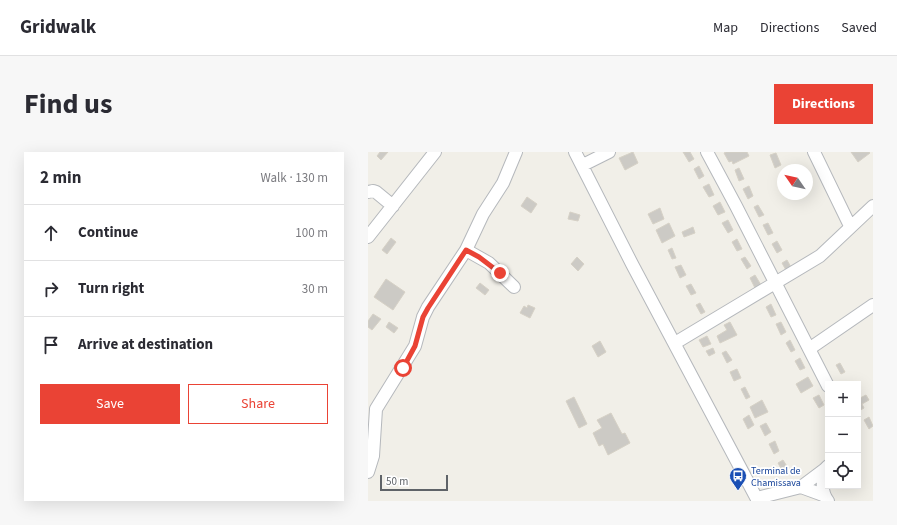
<!DOCTYPE html>
<meta charset="utf-8">
<style>
:root{--surface:#fff;--page:#f7f7f7;--text:#2b2b33;--muted:#7c7c81;--line:#e1e1e2;--accent:#ea4335}
body{margin:0;font-family:"Source Sans 3",sans-serif;background:var(--page);color:var(--text)}
.controls{position:absolute;right:12px;bottom:12px;display:grid;overflow:hidden;border-radius:0px;box-shadow:0 4px 16px #0002}
.controls button{width:36px;height:36px;display:grid;place-items:center;padding:0;border:0;border-bottom:1px solid var(--line);background:var(--surface);color:var(--text);font:20px sans-serif}
.compass{position:absolute;left:409px;top:12px;width:36px;height:36px;border-radius:50%;background:var(--surface);box-shadow:0 4px 16px #0002;rotate:304deg}
.scale{position:absolute;left:12px;bottom:10px;width:68px;box-sizing:border-box;padding-left:4px;border:2px solid #5f6368;border-top:0;font-size:11px;line-height:14px;white-space:nowrap;color:#5f6368;-webkit-text-stroke:3px #fff;paint-order:stroke}
.stop{position:absolute;width:12px;height:12px;margin:-9px;border:3px solid #ea4335;border-radius:50%;background:#fff}
.stop.end{background:#ea4335;border-color:#fff;box-shadow:0 1px 4px #0008}
.list{margin:0;padding:0;list-style:none}
h2{display:flex;justify-content:space-between;align-items:center;height:52px;margin:0;padding:0 16px;font-size:17px}
h2 small{font-size:13px;font-weight:400;color:var(--muted)}
.list li{display:grid;grid-template-columns:26px 1fr auto;gap:12px;align-items:center;box-sizing:border-box;height:56px;padding:0 16px;border-top:1px solid var(--line)}
.list b{display:block;font-size:15px;white-space:nowrap}
.list em{font-size:13px;font-style:normal;color:var(--muted)}
.actions{display:flex;gap:8px;padding:12px 16px}
.actions a{flex:1;padding:9px 0;border:1px solid var(--accent);border-radius:0px;text-align:center;font-size:14px;color:var(--accent)}
.actions .main{background:var(--accent);color:#fff}
.icon{flex:none;width:22px;height:22px;fill:none;stroke:currentColor;stroke-width:2;stroke-linecap:round;stroke-linejoin:round}
.map{position:relative;flex:none;width:505px;height:349px;overflow:hidden;border-radius:0px}
header{display:flex;align-items:center;gap:24px;box-sizing:border-box;height:56px;padding:0 20px;background:var(--surface);border-bottom:1px solid var(--line)}
header strong{font-size:19px}
nav{display:flex;gap:22px;margin-inline-start:auto;font-size:14px}
.intro{display:flex;align-items:center;justify-content:space-between;box-sizing:border-box;height:96px;padding:0 24px}
h1{margin:0;font-size:28px}
.button{padding:10px 18px;border-radius:0px;background:var(--accent);color:#fff;font-size:14px;font-weight:700}
main{display:flex;gap:24px;padding:0 24px}
aside{flex:1;background:var(--surface);border-radius:0px;box-shadow:0 4px 16px #0002}
.map>svg:first-child{display:block}
</style>
<header>
<strong>Gridwalk</strong>
<nav><a>Map</a><a>Directions</a><a>Saved</a></nav>
</header>
<div class="intro"><h1>Find us</h1><a class="button">Directions</a></div>
<main>
<aside>
<h2>2 min<small>Walk · 130 m</small></h2>
<ul class="list">
<li><svg class="icon" aria-label="ahead" viewBox="0 0 24 24"><path d="M12 20V5M6 11l6-6 6 6"/></svg><div><b>Continue</b></div><em>100 m</em></li>
<li><svg class="icon" aria-label="right" viewBox="0 0 24 24"><path d="M7 20v-9h11M14 6l5 5-5 5"/></svg><div><b>Turn right</b></div><em>30 m</em></li>
<li><svg class="icon" aria-label="arrive" viewBox="0 0 24 24"><path d="M6 21V4h12l-3 4 3 4H6"/></svg><div><b>Arrive at destination</b></div></li>
</ul>
<div class="actions"><a class="main">Save</a><a>Share</a></div>
</aside>
<div class="map">
<svg width="505" height="349" viewBox="0 0 505 349">
<rect width="100%" height="100%" fill="#f1efe8"/>
<!-- building -->
<path fill="#cccac5" stroke="#d6d1c6" d="M12,0H20L13,8L9,4Z
M265,0L270,11L257,18L251,6Z
M315,0H322L326,7L321,10Z
M358,0H379L381,4L365,12L364,9L361,10L356,1Z
M483,0H501L502,1L490,10Z
M408,1L413,13L407,16L402,3Z
M331,14L336,24L331,27L326,17Z
M371,16L376,27L371,29L367,18Z
M341,32L346,43L341,45L335,35Z
M381,34L385,44L380,47L375,37Z
M159,45L169,52L163,61L153,54Z
M352,50L357,60L350,63L345,54Z
M390,53L396,63L391,65L386,55Z
M292,56L296,67L285,72L280,62Z
M202,60L212,63L210,69L200,67Z
M360,68L365,78L360,81L354,71Z
M301,71L307,84L294,91L288,78Z
M400,71L405,81L400,83L395,73Z
M325,75L327,81L316,85L314,80Z
M23,86L28,90L19,102L14,98Z
M369,87L374,97L369,99L364,90Z
M409,89L414,98L409,101L404,92Z
M304,96L308,106L304,107L300,98Z
M209,105L216,112L210,119L203,112Z
M377,105L383,114L379,117L373,107Z
M419,108L424,117L419,120L414,111Z
M313,113L318,123L312,126L307,115Z
M387,123L393,133L387,136L382,126Z
M18,127L37,140L25,158L6,145Z
M112,131L121,138L117,143L108,136Z
M323,132L328,141L323,143L318,134Z
M332,151L337,160L333,162L328,153Z
M403,152L408,163L403,165L398,155Z
M160,153L167,156L162,166L152,161L156,154L159,156Z
M5,162L13,167L4,178L0,175V169Z
M21,170L30,176L26,181L18,175Z
M362,170L369,183L352,191L349,184L359,178L356,173Z
M413,170L418,180L413,183L408,172Z
M339,184L343,192L335,195L331,188Z
M422,188L427,198L423,200L418,191Z
M232,189L238,200L230,205L224,194Z
M345,196L347,201L341,204L338,199Z
M358,199L364,208L359,211L354,201Z
M432,206L437,216L432,218L427,209Z
M472,211L477,220L473,222L468,213Z
M369,217L373,226L366,229L362,220Z
M440,225L445,234L433,241L428,232Z
M377,235L382,245L378,247L373,237Z
M451,243L456,253L451,256L445,246Z
M498,243L501,248L494,252L496,256L491,259L490,247Z
M206,245L219,272L211,276L198,249Z
M394,248L400,260L387,266L382,255Z
M243,261L254,282L257,281L262,291L240,303L235,292L231,294L225,281L234,276L229,268Z
M381,263L386,273L380,277L375,267Z
M501,265L505,274L501,277L496,268Z
M398,271L403,280L397,284L392,274Z
M407,289L411,299L406,302L401,292Z
M415,308L420,316L415,320L410,311Z"/>
<g fill="none" stroke-linecap="round" stroke-linejoin="round">
<defs>
<path id="minor" d="M207,0L264,112L390,349
M339,0L368,54L460,234
M446,0L482,74
M215,13L241,0
M0,40L5,39L8,40L25,54
M0,85L67,0
M98,98L121,111L146,135
M307,191L452,104L505,54
M441,197L505,153
M0,320L5,304L8,257L47,194L55,165L60,155L98,98L115,62L135,31L148,0
M433,335L455,343
M389,346L433,335L457,317
M460,349C452,339 455,328 457,317L460,314"/>
</defs>
<!-- minor casing -->
<use href="#minor" stroke="#b5b8bc" stroke-width="14"/>
<!-- minor -->
<use href="#minor" stroke="#fff" stroke-width="12"/>
</g>
<g fill="none" stroke-linecap="round" stroke-linejoin="round">
<!-- route -->
<path stroke="#ea4335" stroke-width="5" d="M35,216L47,194L55,165L60,156L98,98L111,105L132,121"/>
</g>
<!-- icons -->
<defs>
<symbol id="bus-pin" viewBox="-11 -11 22 30"><path d="M0 17L-7.5 6A9.5 9.5 0 1 1 7.5 6Z" fill="#1a4fb4" stroke="#fff"/><path d="M-5-6H5V4H4V6H2V4H-2V6H-4V4H-5ZM-3.5-4V0h7V-4ZM-3.5 1.2v1.5H-2V1.2ZM2 1.2v1.5H3.5V1.2Z" fill="#fff"/></symbol>
</defs>
<g fill-rule="evenodd">
<use href="#bus-pin" x="360" y="314" width="20" height="27"/>
</g>
<g text-anchor="middle" stroke-width="3.5" stroke-linejoin="round" paint-order="stroke">
<!-- transit labels -->
<g font-size="10" fill="#164399" stroke="#fff" text-anchor="start">
<text x="383" y="322">Terminal de<tspan x="383" dy="12">Chamissava</tspan></text>
</g>
</g>
</svg>
<div class="controls">
<button>+</button>
<button>−</button>
<button><svg class="icon" aria-label="locate" viewBox="0 0 24 24"><circle cx="12" cy="12" r="6"/><path d="M12 2v4M12 18v4M2 12h4M18 12h4"/></svg></button>
</div>
<svg class="compass" viewBox="-18 -18 36 36"><path d="M0-13l5 13h-10z" fill="#e53935"/><path d="M0 13l5-13h-10z" fill="#7c7c81"/></svg>
<div class="scale">50 m</div>
<div class="stop" style="left:35px;top:216px"></div>
<div class="stop end" style="left:132px;top:121px"></div>
</div>
</main>
